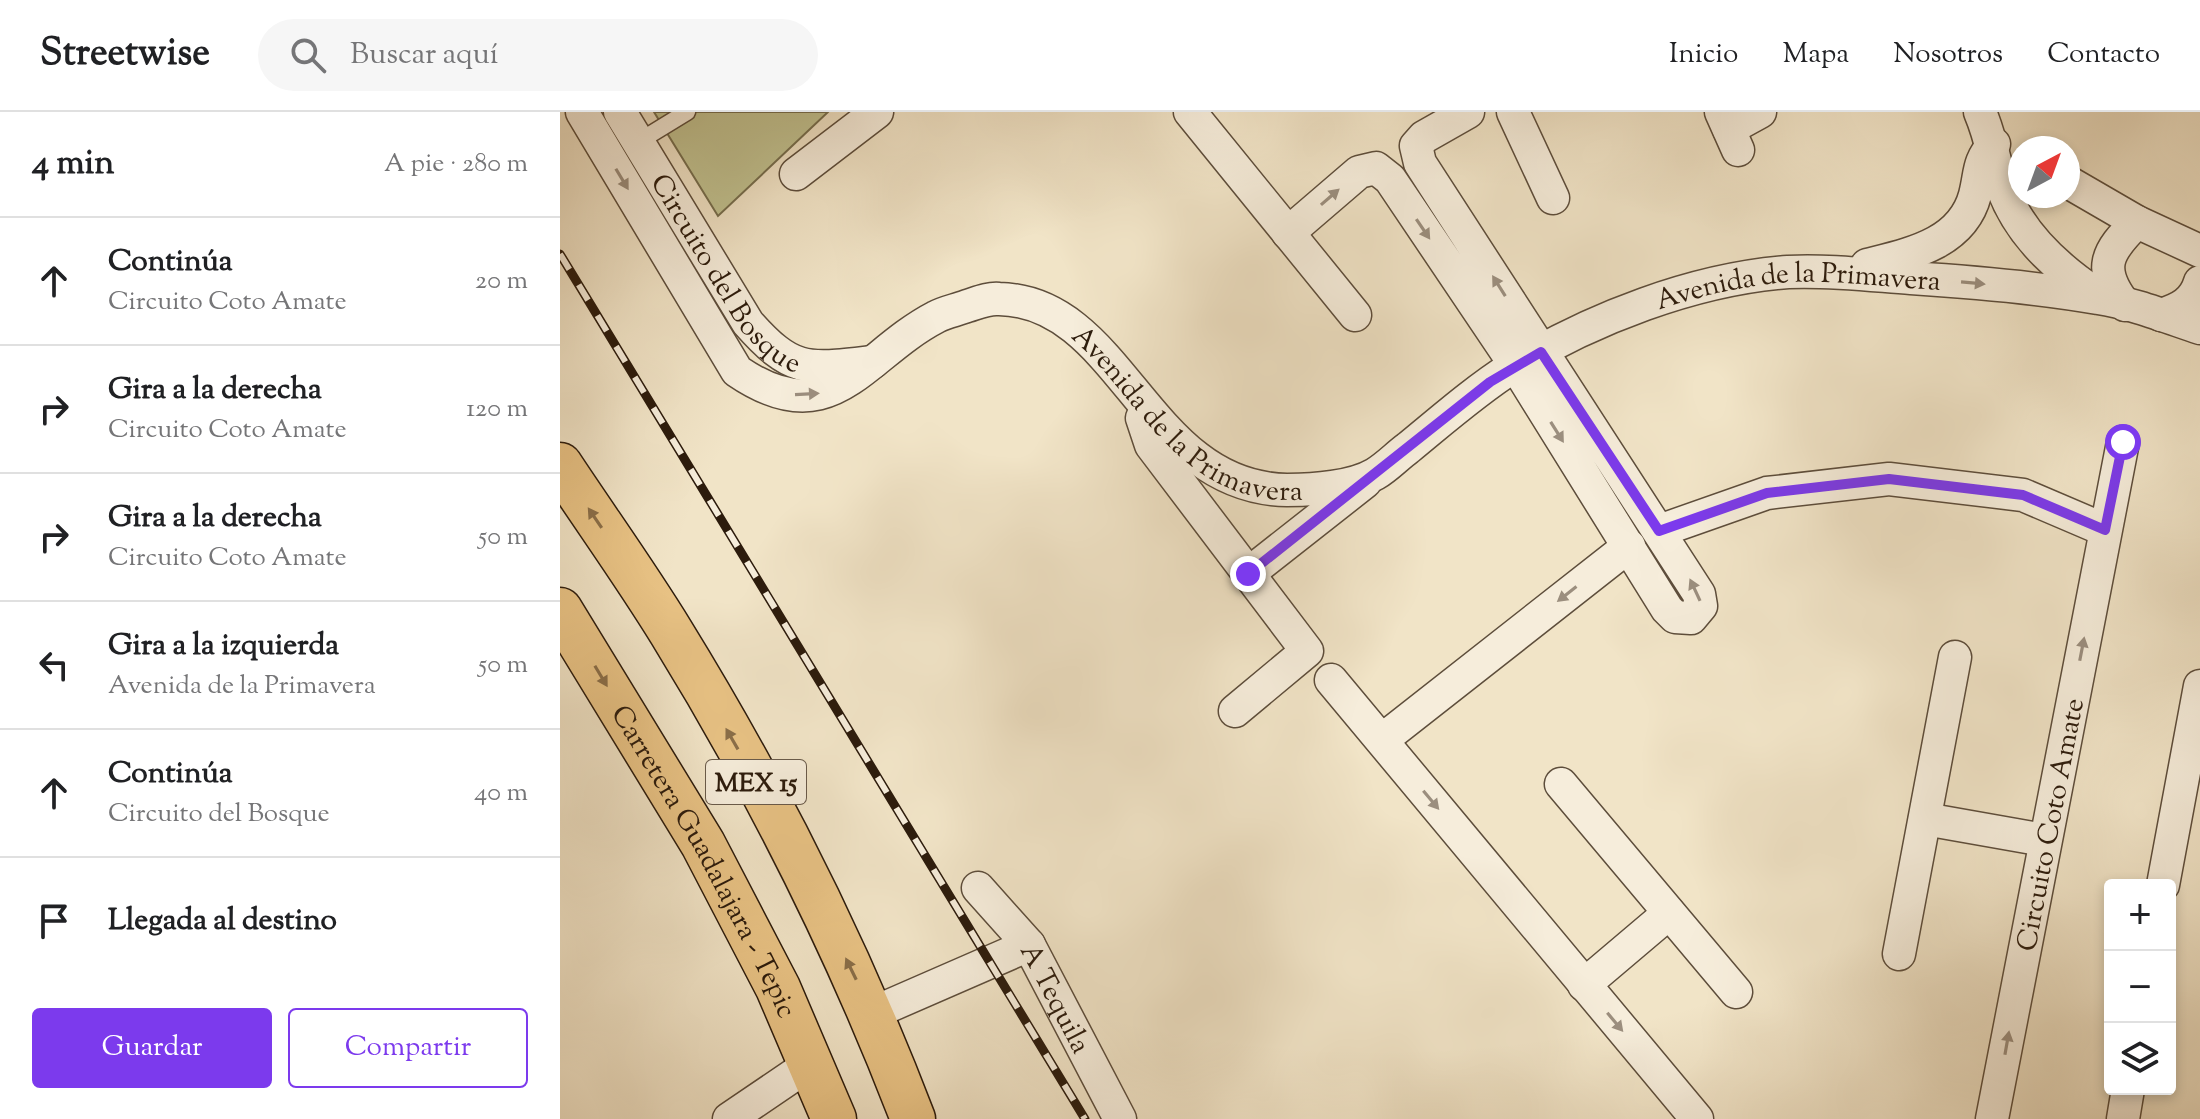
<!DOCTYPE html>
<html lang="es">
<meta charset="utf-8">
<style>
:root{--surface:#fff;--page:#f6f6f6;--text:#202124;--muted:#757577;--line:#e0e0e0;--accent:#7c3aed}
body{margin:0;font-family:"Sorts Mill Goudy",serif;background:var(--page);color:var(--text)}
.controls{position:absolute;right:24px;bottom:24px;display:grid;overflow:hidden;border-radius:8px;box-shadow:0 4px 12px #0003}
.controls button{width:72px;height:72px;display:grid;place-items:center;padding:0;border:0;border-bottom:2px solid var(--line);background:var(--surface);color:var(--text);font:40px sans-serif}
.compass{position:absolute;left:1448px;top:24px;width:72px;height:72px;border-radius:50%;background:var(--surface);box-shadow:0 4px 12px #0003;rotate:41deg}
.stop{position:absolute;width:24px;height:24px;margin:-18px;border:6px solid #7c3aed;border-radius:50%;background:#fff}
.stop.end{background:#7c3aed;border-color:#fff;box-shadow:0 2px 8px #0008}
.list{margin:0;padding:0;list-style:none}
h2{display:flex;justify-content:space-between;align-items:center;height:104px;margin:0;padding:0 32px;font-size:34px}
h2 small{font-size:26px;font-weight:400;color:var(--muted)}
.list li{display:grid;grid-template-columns:52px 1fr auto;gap:24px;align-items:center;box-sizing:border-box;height:128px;padding:0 32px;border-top:2px solid var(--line)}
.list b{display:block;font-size:30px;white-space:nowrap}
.list p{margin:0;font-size:26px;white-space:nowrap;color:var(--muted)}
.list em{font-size:26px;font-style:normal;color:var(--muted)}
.actions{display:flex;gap:16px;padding:24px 32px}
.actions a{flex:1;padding:18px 0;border:2px solid var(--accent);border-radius:8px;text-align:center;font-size:28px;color:var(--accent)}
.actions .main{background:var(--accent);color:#fff}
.icon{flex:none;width:44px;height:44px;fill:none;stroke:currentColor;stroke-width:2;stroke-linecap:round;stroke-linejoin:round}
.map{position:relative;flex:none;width:1640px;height:1007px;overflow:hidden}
header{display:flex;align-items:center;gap:48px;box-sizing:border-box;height:112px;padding:0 40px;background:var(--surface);border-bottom:2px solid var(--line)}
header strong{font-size:38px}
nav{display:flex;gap:44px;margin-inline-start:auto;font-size:28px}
.search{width:560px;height:72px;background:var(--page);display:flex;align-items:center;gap:20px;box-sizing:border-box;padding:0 28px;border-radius:44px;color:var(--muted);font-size:30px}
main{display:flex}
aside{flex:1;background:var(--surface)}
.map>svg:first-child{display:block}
</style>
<header>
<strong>Streetwise</strong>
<div class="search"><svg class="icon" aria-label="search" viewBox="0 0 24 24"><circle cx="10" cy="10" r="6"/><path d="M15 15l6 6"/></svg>Buscar aquí</div>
<nav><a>Inicio</a><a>Mapa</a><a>Nosotros</a><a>Contacto</a></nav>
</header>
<main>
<aside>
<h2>4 min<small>A pie · 280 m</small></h2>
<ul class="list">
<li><svg class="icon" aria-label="ahead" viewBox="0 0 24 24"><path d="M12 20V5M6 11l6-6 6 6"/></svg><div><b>Continúa</b><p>Circuito Coto Amate</p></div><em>20 m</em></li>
<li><svg class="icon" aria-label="right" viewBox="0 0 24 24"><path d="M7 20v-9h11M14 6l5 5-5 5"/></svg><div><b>Gira a la derecha</b><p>Circuito Coto Amate</p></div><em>120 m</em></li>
<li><svg class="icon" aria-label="right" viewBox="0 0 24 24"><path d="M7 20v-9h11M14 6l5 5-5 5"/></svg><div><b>Gira a la derecha</b><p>Circuito Coto Amate</p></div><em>50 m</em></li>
<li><svg class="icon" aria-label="left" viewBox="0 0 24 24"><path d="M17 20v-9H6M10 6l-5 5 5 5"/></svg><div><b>Gira a la izquierda</b><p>Avenida de la Primavera</p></div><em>50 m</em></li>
<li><svg class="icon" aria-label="ahead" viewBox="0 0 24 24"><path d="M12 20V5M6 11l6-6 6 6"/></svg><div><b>Continúa</b><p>Circuito del Bosque</p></div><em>40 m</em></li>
<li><svg class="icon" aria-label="arrive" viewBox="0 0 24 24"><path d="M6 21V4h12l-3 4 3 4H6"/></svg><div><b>Llegada al destino</b></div></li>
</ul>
<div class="actions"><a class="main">Guardar</a><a>Compartir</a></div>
</aside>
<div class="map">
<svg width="1640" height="1007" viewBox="0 0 1640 1007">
<rect width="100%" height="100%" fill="#f1e4c7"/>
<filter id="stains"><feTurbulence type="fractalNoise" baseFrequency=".0025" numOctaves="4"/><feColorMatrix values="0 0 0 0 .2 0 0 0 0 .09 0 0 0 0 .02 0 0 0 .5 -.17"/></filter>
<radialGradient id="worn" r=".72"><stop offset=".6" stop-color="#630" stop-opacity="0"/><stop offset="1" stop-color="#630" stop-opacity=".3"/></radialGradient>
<!-- green -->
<path fill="#c1c291" stroke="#766e4e" stroke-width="2" d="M94,0H268L158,104Z"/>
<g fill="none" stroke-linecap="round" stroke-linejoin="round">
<defs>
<path id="service" d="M78,30L127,0"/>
<g id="minor">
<path id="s1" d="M22,0L177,259C272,324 301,244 376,205C385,200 397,198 407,194C417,191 428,186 439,187C563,189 585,376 727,378C754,378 793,375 815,362C827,355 837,344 848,336C881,309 915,279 951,256C1031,207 1134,167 1228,160C1269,158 1310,163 1351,166C1413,170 1476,175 1538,186C1572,191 1607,205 1640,216"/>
<path id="s2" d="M60,0L188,211C233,262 248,257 313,250"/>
<path d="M630,0L795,203"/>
<path d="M953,0L993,86"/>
<path d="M1161,0L1178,38"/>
<path d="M1420,0C1432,28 1434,51 1443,77C1460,123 1497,156 1536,182"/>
<path d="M1169,17L1200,0"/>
<path d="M236,62L317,0"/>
<path d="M1508,70L1577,110L1640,139"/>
<path d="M728,121L799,60L816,56L830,67L956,254L1107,497L1115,505L1131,506L1141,494L1139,482L860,51L856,34L864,25L908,0"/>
<path d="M1307,153C1350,142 1402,132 1415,83C1421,60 1417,51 1434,32"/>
<path d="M1565,193C1537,157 1546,140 1577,110"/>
<path d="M1601,203C1620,197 1634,190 1640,170"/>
<path d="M582,306L591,333L747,539L675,599"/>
<path d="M1099,419L1207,381L1329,367L1463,383L1545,418"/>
<path d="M688,462L805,370"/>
<path d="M771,568L1137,1007"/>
<path d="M822,628L1069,434"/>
<path d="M1001,672L1176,880"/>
<path d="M1365,707L1484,728"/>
<path d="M1603,773L1640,574"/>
<path id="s3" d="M418,776L469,833L560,1007"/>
<path d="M1339,842L1395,545"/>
<path d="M1024,873L1109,801"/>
<path d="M313,901L469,833"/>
<path d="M169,1007L250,952"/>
<path id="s4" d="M1432,1007L1563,330"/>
<path d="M1563,1007L1568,977"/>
</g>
<g id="trunk">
<path d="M0,353C37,409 76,463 111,520C206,674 288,837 353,1007"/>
<path id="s5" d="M0,498L143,732L218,876L274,1007"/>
</g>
</defs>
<!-- service casing -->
<use href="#service" stroke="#5d4d3b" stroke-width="19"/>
<!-- minor casing -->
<use href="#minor" stroke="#5d4d3b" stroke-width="35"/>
<!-- trunk casing -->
<use href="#trunk" stroke="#2c1b0c" stroke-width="47"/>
<!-- service -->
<use href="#service" stroke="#f6eddb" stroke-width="16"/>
<!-- minor -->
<use href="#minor" stroke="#f6eddb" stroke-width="32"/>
<!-- trunk -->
<use href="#trunk" stroke="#e8c284" stroke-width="44"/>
<defs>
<path id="rail" d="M0,142L525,1007"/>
</defs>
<!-- rail casing -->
<use href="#rail" stroke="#2c1b0c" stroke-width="9"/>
<!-- rail -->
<use href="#rail" stroke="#f6eddb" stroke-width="6" stroke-dasharray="18" stroke-linecap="butt"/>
</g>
<!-- one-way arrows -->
<defs><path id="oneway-solid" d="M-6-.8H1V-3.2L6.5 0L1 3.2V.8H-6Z" transform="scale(2)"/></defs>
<g fill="#9b8e7e">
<use href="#oneway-solid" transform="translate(62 67) rotate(59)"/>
<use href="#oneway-solid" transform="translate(770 85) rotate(-41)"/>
<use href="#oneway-solid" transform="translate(863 117) rotate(56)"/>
<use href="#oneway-solid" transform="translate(1413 171) rotate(5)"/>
<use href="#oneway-solid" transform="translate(939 174) rotate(-122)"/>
<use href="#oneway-solid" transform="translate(247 282) rotate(-3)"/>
<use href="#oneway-solid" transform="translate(997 320) rotate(58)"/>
<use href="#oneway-solid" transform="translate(1135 478) rotate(-115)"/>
<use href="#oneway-solid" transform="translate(1007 482) rotate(142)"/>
<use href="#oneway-solid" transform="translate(1522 537) rotate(-79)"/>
<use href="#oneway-solid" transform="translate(871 688) rotate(50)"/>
<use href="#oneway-solid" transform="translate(1055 910) rotate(50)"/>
<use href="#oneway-solid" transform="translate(1447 931) rotate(-80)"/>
</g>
<g fill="#8a6e48">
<use href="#oneway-solid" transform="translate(35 406) rotate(-124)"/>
<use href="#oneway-solid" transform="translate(41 564) rotate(59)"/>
<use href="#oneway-solid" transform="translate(172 627) rotate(-120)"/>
<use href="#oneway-solid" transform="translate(291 857) rotate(-116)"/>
</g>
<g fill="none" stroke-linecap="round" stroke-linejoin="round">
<!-- route -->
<path stroke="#7c3aed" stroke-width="10" d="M688,462L930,270L981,240L1099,419L1207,381L1329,367L1463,383L1545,418L1563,330"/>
</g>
<g text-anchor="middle" stroke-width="6" stroke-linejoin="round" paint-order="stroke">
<!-- shield labels -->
<rect fill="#f6eddb" stroke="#695a4a" stroke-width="2" x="146" y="648" width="100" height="44" rx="6"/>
<g font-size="26" font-weight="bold" fill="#2c1b0c">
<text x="196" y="679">MEX 15</text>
</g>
<!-- street labels -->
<g font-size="28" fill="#2c1b0c" stroke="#f6eddb">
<text dy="10" stroke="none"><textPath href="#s2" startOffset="194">Circuito del Bosque</textPath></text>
<text dy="10" stroke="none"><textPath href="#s1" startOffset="1522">Avenida de la Primavera</textPath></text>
<text dy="10" stroke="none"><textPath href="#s1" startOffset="826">Avenida de la Primavera</textPath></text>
<text dy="10" stroke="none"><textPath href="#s4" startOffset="300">Circuito Coto Amate</textPath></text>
<text dy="10" stroke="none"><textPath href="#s5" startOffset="290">Carretera Guadalajara - Tepic</textPath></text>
<text dy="10" stroke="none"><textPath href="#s3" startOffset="136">A Tequila</textPath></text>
</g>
</g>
<rect width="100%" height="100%" filter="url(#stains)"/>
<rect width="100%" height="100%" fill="url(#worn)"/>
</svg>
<div class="controls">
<button>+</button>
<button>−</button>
<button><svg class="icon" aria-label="layers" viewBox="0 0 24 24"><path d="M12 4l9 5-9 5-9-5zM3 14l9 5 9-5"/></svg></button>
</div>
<svg class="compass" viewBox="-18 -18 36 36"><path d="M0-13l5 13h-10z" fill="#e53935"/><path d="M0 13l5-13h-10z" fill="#757577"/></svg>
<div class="stop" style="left:1563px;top:330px"></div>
<div class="stop end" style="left:688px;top:462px"></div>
</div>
</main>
